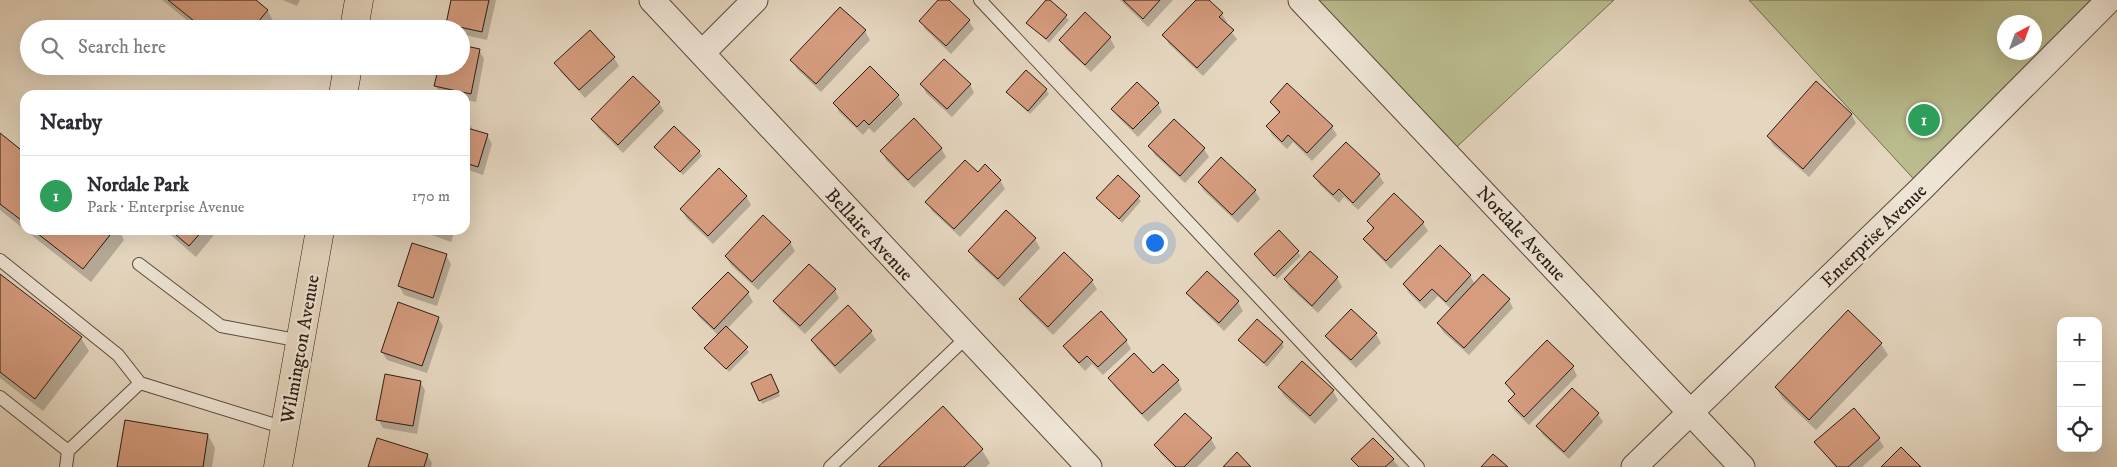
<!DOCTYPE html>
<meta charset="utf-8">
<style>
:root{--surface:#fff;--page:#f2f2f3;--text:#2b2b33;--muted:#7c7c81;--line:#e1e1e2;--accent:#8f2418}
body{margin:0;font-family:"IM FELL DW Pica",serif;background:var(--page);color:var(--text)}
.controls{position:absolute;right:15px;bottom:15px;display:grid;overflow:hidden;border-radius:10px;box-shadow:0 5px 20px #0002}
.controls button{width:45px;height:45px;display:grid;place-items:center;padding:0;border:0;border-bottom:1px solid var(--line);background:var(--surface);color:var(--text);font:25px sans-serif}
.compass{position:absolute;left:1997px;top:15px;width:45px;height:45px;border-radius:50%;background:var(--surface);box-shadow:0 5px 20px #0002;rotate:41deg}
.you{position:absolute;left:1154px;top:242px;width:18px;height:18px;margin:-12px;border:4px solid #fff;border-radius:50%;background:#1a73e8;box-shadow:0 0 0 8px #1a73e833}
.badge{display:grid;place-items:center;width:32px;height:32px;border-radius:50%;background:var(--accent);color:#fff;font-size:16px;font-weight:700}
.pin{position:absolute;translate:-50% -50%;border:2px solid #fff;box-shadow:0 1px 5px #0006}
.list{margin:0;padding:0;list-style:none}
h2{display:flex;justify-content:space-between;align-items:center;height:65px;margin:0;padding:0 20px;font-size:21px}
h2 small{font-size:16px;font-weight:400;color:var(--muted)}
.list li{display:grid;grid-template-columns:32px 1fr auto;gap:15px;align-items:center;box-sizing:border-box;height:80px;padding:0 20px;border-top:1px solid var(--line)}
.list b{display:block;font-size:19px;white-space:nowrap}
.list p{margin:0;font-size:16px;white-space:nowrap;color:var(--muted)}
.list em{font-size:16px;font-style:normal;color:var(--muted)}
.icon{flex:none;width:28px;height:28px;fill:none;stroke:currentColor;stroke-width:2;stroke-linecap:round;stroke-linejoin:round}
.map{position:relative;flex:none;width:2117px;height:467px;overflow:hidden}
.search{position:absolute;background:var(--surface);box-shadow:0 5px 20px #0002;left:20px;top:20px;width:450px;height:55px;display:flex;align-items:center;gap:12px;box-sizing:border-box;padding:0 18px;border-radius:28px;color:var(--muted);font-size:19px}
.panel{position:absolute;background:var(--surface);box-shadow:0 5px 20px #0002;left:20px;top:90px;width:450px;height:145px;border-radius:15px}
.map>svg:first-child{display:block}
</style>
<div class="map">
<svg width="2117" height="467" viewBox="0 0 2117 467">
<rect width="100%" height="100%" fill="#e5d6bf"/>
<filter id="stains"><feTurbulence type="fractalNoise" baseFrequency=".004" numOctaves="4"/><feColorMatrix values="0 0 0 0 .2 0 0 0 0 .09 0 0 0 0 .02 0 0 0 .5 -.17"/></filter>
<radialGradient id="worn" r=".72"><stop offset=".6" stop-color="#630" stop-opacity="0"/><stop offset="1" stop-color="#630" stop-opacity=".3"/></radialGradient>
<!-- green -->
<path fill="#babc8e" stroke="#736c50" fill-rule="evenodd" d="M1301,0H1614L1448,155Z
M1749,0H2109L1922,188ZM2004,22H2034V52H2004Z"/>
<!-- shadow -->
<path fill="#0003" d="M162,0H254L267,10L274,22L268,29H198Z
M283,0H300L297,6Z
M452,0H496L487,40L461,34V29H450L447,24Z
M940,0H947L969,21L974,29L951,54L925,29L921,21Z
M1047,0L1069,20L1049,43L1028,23Z
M1120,0H1173L1148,27Z
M1198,0H1207L1222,14L1227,22L1225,24L1237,39L1203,76L1169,44L1164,35Z
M1085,14L1110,38L1115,47L1091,72L1066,49L1061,40Z
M865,31L870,40L821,92L797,69L792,60Z
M590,32L614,58L619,66L585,98L561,72L556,63Z
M479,50L484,59L476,102L465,100V95H441L436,86Z
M922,84H970L974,93L952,117L926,93Z
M1046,90L1049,94L1030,114L1007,92Z
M898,96L903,104L874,133L869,128L863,135L839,112L835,103Z
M1271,102L1332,127L1337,135L1312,161L1293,142L1287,149L1272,135L1267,126L1279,114Z
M659,103L664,111L623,153L598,128L593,119Z
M1158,103L1162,112L1138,137L1118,117L1113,109Z
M1851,114L1856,123L1809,177L1773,145L1768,136Z
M465,120L468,121L473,130L487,135L492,144L483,175L465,169Z
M1174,121L1204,149L1209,157L1185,183L1155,155L1150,146Z
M0,135L25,154V230L0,210Z
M1346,143L1379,175L1384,183L1358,210L1344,197L1339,203L1320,185L1315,177Z
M656,147L699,151L702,156L683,175Z
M941,148L946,157L914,188L886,160L882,151Z
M978,174L1000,180L1005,189L960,237L932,211L927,202Z
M1118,177L1141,201L1122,223L1098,198Z
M1199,183L1255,191L1260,199L1238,223L1204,191Z
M746,196L751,205L713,244L686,218L682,209Z
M1006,212L1035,239L1040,248L1004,287L975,260L970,252Z
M1369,221L1423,223L1428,231L1391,269L1370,247L1365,239L1373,230Z
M25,230H119L124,240L91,282Z
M165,230H218L196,257Z
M418,230H455L451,242Z
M1279,232L1301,256L1277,279L1255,254Z
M790,242L795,251L758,290L731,265L726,257Z
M1440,247L1470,276L1475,284L1509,300L1513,308L1469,355L1443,332L1438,323L1451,309L1438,296L1425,309L1409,293L1404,285Z
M1310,253L1337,278L1342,287L1318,313L1290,288L1285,280Z
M446,255L451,264L437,306L404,295L399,286Z
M728,273L748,293L753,302L727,329L749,352L729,372L706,348L718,335L699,317L694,309Z
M0,276L81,338L89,351L43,411L0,378Z
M1092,281L1097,289L1053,335L1025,307L1020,299Z
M835,290L839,298L805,334L780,310L775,301Z
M1188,293L1238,302L1243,311L1224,331L1193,301Z
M848,307L871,332L876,340L840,374L817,349L812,340Z
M438,318L443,326L427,373L387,360L382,352Z
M1376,334L1381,343L1356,368L1332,344L1327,336Z
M1126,340L1131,349L1103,375L1092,364L1085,371L1070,355L1065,347Z
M1239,340L1282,343L1284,347L1267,367Z
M1881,344L1888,355L1816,430L1783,399L1776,388Z
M1573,367L1577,376L1529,425L1514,410L1509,402L1515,396L1506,383Z
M1110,378L1178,381L1182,390L1148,422L1114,386Z
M773,380L780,396L762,404L760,400Z
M420,382L425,390L417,434L383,428L378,419Z
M1279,387L1333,391L1338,400L1315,424L1284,396Z
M1572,390L1598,414L1603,422L1569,459L1543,435L1538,426Z
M1854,409L1879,439L1884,447L1862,467H1835L1816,442Z
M1185,415L1211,439L1216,448L1197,467H1174L1161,454L1156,446Z
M208,435L215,448L212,467H119Z
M982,450L990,463L986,467H880Z
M427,455L432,463L431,467H369Z
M1353,459L1393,460L1399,467H1359Z"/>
<!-- building -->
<path fill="#d59c7e" stroke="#2c1b11" d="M168,0H256L268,10L252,29H204Z
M451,0H489L482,32L446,24Z
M938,0H949L970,20L946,46L919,21Z
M1046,0H1050L1067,15L1046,39L1026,23Z
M1123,0H1160L1143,19Z
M1196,0H1209L1223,13L1219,17L1234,30L1197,68L1162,35Z
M840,7L866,30L816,84L790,60Z
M1085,12L1111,37L1085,65L1059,40Z
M590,30L615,57L579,90L554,63Z
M461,45L480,49L471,94L434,86L439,66H461Z
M944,59L971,84L947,109L920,84Z
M870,66L899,95L869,125L864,120L857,127L833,103Z
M1026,70L1047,89L1028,111L1006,92Z
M633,76L660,102L618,145L591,119Z
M1816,81L1852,114L1803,169L1767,136Z
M1137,82L1159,103L1133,129L1111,109Z
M1287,83L1333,126L1307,153L1288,135L1282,142L1266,126L1280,112L1270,102Z
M914,118L942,148L908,180L880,151Z
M465,119L469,120L467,128L488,134L478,167L465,163Z
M1174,119L1205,148L1180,176L1148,146Z
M674,126L700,151L680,172L654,147Z
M0,133L25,153V223L0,204Z
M1346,142L1380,174L1353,203L1339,189L1333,195L1313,176Z
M1221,157L1256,190L1232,215L1198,182Z
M965,160L978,172L985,164L1001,180L954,229L925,202Z
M719,168L747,196L708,236L680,209Z
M1118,175L1140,196L1119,219L1096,198Z
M1394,193L1424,222L1386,261L1363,239L1374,228L1367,221Z
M1006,210L1036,238L998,279L968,251Z
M763,215L791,242L752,282L725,256Z
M33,230H114L83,269Z
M170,230H203L189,246Z
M1279,230L1299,251L1274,276L1254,254Z
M412,243L447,254L433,298L398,286Z
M1440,245L1471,275L1446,302L1432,289L1420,301L1403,284Z
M1310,251L1338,277L1312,306L1284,279Z
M1064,252L1093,280L1048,327L1019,299Z
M809,264L836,289L800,326L773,301Z
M1207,271L1239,301L1219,323L1186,293Z
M728,272L749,292L714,329L692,308Z
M0,274L82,337L35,399L0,372Z
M1483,274L1510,299L1464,348L1437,323Z
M398,302L439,317L422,366L381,352Z
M848,305L872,331L835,366L811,340Z
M1351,309L1377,333L1351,360L1325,336Z
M1848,310L1882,343L1809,420L1775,387Z
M1101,311L1127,340L1098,367L1087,356L1079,363L1063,346Z
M1257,319L1283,342L1264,363L1238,340Z
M726,326L748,347L726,369L704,348Z
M1547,340L1574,366L1524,417L1508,401L1515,394L1505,383Z
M1134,353L1153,373L1163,364L1179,380L1142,414L1108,378Z
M1302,361L1334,390L1310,416L1278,387Z
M385,374L421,381L413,426L376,420Z
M771,374L779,392L759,401L751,383Z
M1572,388L1599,413L1564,452L1536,426Z
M943,406L983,449L964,467H878Z
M1854,408L1880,438L1848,467H1837L1814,442Z
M1185,413L1212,438L1184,467H1176L1154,445Z
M125,420L208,434L203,467H117Z
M377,438L428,454L424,467H368Z
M1373,438L1394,459L1385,467H1359L1351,459Z
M1901,447L1921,467H1881Z
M1237,452L1251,467H1223Z
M1493,454L1508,467H1481Z"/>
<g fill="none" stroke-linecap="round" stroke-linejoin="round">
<defs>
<path id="lane" d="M980,0L1418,467
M0,260L118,355L140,383
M139,264L221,326L301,341
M0,397L68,451
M66,467L68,451L140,383L285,428
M830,467L967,337"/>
<path id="street" d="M652,0L1089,467
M1301,0L1742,467
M702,53L755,0
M1634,467L1922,188L2109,0"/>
<path id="primary" d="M354,29L359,0
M343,95L348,66
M278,467L320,230"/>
</defs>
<!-- lane casing -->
<use href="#lane" stroke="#5a4a3c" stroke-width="14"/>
<!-- street casing -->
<use href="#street" stroke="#5a4a3c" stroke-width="27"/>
<!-- primary casing -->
<use href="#primary" stroke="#2c1b11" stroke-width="29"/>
<!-- lane -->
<use href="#lane" stroke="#eee4d5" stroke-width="12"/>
<!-- street -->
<use href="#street" stroke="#eee4d5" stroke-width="25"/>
<!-- primary -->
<use href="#primary" stroke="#e5d6bf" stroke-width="28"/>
</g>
<g text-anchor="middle" stroke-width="4.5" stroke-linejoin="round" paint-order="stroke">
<!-- street labels -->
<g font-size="19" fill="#2c1b11" stroke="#eee4d5">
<text transform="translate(1522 233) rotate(47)" y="7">Nordale Avenue</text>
<text transform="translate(870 234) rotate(47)" y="7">Bellaire Avenue</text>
<text transform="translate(1873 235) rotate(-44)" y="7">Enterprise Avenue</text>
<text transform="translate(299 349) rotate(-80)" y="7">Wilmington Avenue</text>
</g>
</g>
<rect width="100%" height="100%" filter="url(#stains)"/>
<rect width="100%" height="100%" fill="url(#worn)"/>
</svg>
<div class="controls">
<button>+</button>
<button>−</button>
<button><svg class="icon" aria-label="locate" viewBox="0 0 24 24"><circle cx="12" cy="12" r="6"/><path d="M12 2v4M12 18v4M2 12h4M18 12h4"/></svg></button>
</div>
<svg class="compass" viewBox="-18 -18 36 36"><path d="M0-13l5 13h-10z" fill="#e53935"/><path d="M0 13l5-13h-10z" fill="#7c7c81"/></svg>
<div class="you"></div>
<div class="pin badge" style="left:1924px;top:120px;background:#2e9e5b">1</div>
<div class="search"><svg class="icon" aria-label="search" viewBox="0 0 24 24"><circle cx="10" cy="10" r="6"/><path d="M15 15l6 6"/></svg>Search here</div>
<section class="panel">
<h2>Nearby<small></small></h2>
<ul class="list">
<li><span class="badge" style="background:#2e9e5b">1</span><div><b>Nordale Park</b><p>Park · Enterprise Avenue</p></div><em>170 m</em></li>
</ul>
</section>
</div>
